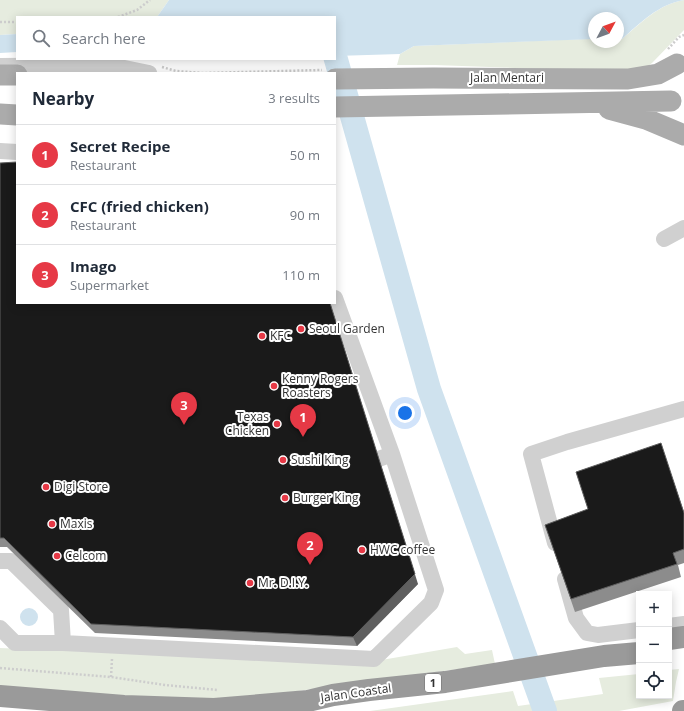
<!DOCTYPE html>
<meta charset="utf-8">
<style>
:root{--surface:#fff;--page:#f2f2f3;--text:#1f2937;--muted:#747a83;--line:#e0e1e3;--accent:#e63946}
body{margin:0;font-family:"Open Sans",sans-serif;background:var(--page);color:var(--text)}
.controls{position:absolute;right:12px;bottom:12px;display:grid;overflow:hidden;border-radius:0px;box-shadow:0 2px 10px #0003}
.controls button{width:36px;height:36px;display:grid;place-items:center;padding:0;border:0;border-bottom:1px solid var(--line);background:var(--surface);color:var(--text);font:20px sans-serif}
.compass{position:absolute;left:588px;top:12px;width:36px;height:36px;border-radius:50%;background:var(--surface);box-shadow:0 2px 10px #0003;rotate:49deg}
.you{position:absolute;left:405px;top:413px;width:14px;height:14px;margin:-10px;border:3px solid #fff;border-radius:50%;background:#1a73e8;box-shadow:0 0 0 6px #1a73e833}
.badge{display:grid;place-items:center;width:26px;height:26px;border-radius:50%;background:var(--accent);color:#fff;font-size:13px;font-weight:700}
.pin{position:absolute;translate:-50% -33px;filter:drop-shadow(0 1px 2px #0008)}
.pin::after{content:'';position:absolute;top:21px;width:14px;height:12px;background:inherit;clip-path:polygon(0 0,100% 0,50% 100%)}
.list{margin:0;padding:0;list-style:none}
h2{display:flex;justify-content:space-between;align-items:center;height:52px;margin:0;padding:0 16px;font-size:17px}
h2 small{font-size:13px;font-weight:400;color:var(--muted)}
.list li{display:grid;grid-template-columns:26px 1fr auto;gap:12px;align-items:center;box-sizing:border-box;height:60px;padding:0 16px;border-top:1px solid var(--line)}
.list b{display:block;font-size:15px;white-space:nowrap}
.list p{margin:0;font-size:13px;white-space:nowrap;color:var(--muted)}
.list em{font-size:13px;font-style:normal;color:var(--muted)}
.icon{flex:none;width:22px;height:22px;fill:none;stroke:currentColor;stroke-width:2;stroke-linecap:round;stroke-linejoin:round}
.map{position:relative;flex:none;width:684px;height:711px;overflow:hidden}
.search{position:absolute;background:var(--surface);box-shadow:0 2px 10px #0003;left:16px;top:16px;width:320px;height:44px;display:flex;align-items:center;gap:10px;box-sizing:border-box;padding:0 14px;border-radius:0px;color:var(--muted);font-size:15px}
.panel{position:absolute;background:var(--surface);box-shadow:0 2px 10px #0003;left:16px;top:72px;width:320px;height:232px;border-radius:0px}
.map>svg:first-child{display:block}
</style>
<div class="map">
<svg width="684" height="711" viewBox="0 0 684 711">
<rect width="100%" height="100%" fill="#fff"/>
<!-- green -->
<path fill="#e6ecdf" d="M0,0H169L157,17H17V34L0,35Z
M684,0V30L652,63L645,68L634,70L544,69L435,65H397L400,54L414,46L583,39H594V42H618V39H622C641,23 659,4 684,0Z
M457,647L465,654L492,650L495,664L232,700L0,691V648L364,663Z
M679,669L676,682L673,701L619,711H370L513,691L518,706L603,694L599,678L639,674V696H669V670Z"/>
<!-- water -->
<path fill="#cfe2ee" d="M169,0H684C659,4 640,23 622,39H618V18H594V39L414,46L400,54L335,56V17H157Z
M17,34V52L0,53V35Z
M20 617a9 9 0 1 1 18 0a9 9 0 1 1-18 0Z"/>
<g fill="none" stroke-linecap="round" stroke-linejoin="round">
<!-- river -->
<path stroke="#cfe2ee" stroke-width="24" d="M335,56L429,389L545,711"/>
<!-- path -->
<path stroke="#cdcdcd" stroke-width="2.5" stroke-dasharray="2 2" stroke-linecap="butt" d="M118,17L137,10L150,0
M0,22H17
M668,49L679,37L684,35
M162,67L176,71L203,73L322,70
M0,668L111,677L165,685L218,690
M111,677L112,659"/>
<!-- minor -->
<path stroke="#d0d0d0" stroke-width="16" d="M0,66L110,65L149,73
M0,151L17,152
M664,239L684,228
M335,298L392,454
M555,543L531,454L567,442L684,409
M0,561H11L61,610L63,643
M565,579L576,618L587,633L598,635L639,630
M669,626L684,624
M0,628L15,643H63L374,659L431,603L436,590L392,454L360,466"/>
<!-- major -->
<path stroke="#ababab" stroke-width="21" d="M0,75H17
M335,79L433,78L628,79L658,74L677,64
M335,107L671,101
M609,109L646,119L684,135
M0,114L17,115"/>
<!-- highway -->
<path stroke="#9a9a9a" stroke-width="22" d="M669,639L684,637
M0,696L124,706L214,709L308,701L333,695L369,690L445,682L604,656L639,653
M683,711H684"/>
</g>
<!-- wall -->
<path fill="#8c8c8c" d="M0,163L418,584L357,646L95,633L7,547H0Z
M665,456L684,512V563L678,565L681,577L575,612L545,525L588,509Z"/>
<!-- shaded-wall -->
<path fill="#5f5f5f" d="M330,303L418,584L357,646L353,637Z"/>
<!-- building -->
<path fill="#1a1a1a" stroke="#5f5f5f" d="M17,162V303H330L415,574L353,637L91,624L4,538H0V163Z
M661,443L684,513V549L673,553L677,564L571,599L545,525L588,509L576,472Z"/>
<!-- markers -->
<g fill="#e63946" stroke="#fff" stroke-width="1.5">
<circle cx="301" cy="329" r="4"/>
<circle cx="262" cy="336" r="4"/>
<circle cx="274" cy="386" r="4"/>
<circle cx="277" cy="424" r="4"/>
<circle cx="283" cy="460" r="4"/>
<circle cx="46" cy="487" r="4"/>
<circle cx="285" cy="498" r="4"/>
<circle cx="52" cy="524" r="4"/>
<circle cx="362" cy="550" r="4"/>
<circle cx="57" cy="556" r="4"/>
<circle cx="250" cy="583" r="4"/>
</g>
<g text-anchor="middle" stroke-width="4" stroke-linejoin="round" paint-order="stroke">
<!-- shield labels -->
<rect fill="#fff" stroke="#707070" stroke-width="1" x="425" y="674" width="16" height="18" rx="3"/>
<g font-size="11" font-weight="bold" fill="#333">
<text x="433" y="687">1</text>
</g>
<!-- street labels -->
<g font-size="12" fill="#333" stroke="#fff">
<text x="507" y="82">Jalan Mentari</text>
<text transform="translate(356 693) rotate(-8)" y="4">Jalan Coastal</text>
</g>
<!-- poi labels -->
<g font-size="12" fill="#333" stroke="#fff" text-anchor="start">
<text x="309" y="333">Seoul Garden</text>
<text x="270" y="340">KFC</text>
<text x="282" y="383">Kenny Rogers<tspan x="282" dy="14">Roasters</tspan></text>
<text x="269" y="421" text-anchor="end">Texas<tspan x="269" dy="14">Chicken</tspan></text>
<text x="291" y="464">Sushi King</text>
<text x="54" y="491">Digi Store</text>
<text x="293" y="502">Burger King</text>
<text x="60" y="528">Maxis</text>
<text x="370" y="554">HWC coffee</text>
<text x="65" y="560">Celcom</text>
<text x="258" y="587">Mr. D.I.Y.</text>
</g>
</g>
</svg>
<div class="controls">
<button>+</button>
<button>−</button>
<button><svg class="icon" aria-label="locate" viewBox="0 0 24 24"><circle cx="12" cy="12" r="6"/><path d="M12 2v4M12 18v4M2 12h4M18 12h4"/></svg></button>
</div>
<svg class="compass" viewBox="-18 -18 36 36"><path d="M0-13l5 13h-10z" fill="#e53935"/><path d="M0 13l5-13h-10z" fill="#747a83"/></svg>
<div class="you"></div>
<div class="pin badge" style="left:303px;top:437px">1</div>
<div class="pin badge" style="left:310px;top:565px">2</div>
<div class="pin badge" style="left:184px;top:425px">3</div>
<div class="search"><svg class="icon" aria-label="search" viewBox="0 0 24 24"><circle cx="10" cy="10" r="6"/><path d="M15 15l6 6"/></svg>Search here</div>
<section class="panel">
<h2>Nearby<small>3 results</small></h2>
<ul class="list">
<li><span class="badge">1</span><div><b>Secret Recipe</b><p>Restaurant</p></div><em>50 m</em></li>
<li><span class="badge">2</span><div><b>CFC (fried chicken)</b><p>Restaurant</p></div><em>90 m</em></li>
<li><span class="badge">3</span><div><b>Imago</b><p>Supermarket</p></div><em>110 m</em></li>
</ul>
</section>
</div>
